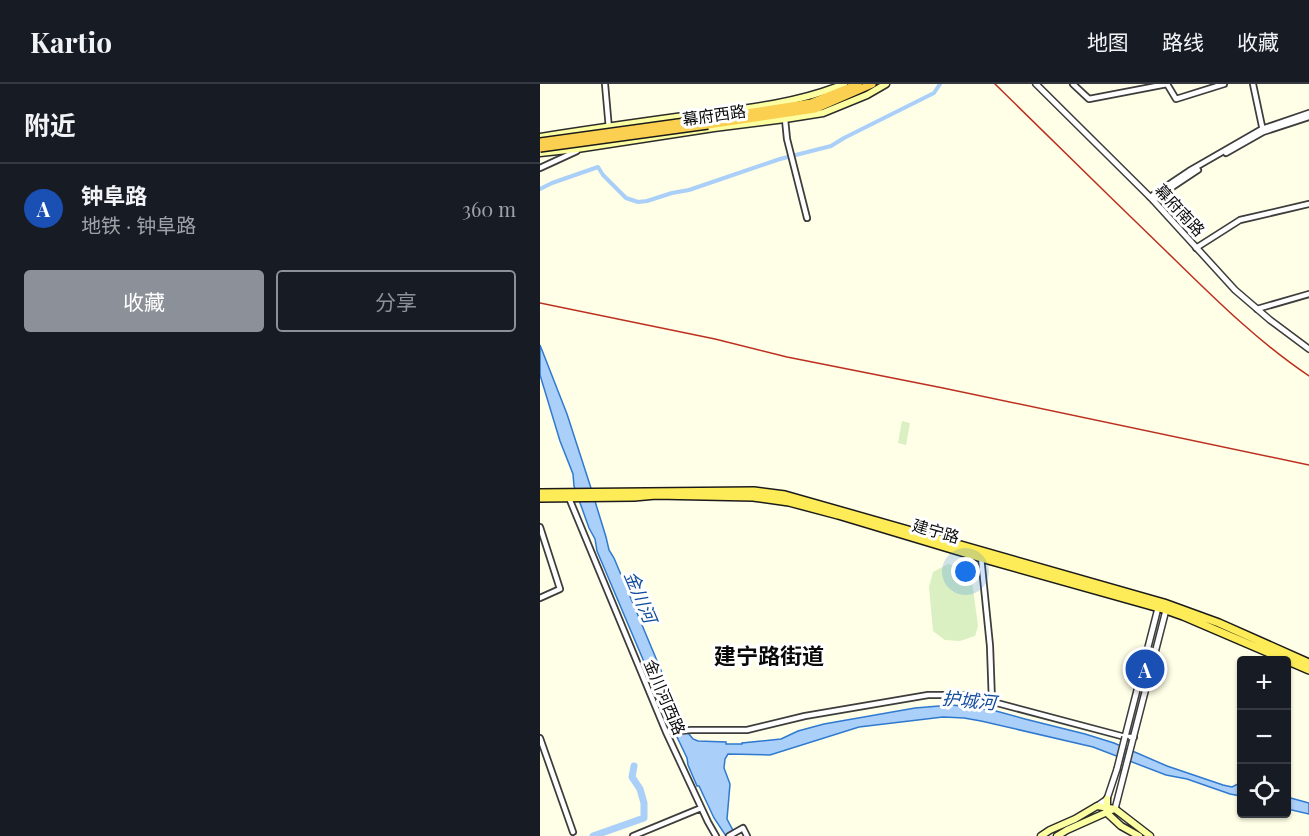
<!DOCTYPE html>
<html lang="zh">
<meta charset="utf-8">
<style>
:root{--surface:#171b24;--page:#20242c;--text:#f1f3f6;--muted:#9ea1a6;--line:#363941;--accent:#8c9099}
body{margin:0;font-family:"Playfair Display","Noto Sans SC",serif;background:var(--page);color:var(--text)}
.controls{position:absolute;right:18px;bottom:18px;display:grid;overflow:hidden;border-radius:6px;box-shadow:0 2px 4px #0004}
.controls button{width:54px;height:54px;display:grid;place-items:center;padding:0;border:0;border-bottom:2px solid var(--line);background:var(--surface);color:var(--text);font:30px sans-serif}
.you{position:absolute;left:426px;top:488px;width:21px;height:21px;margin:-15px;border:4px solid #fff;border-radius:50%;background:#1a73e8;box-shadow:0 0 0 9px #1a73e833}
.badge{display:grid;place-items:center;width:39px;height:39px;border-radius:50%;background:var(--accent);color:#fff;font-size:20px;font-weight:700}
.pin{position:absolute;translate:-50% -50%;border:3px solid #fff;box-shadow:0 2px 6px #0006}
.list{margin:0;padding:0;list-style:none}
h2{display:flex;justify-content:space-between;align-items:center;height:78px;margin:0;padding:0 24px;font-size:26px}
h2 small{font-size:20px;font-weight:400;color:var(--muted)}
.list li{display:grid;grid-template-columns:39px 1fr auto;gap:18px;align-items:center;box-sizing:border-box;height:90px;padding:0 24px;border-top:2px solid var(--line)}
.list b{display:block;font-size:22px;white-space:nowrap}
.list p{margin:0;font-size:20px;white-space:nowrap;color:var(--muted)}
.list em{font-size:20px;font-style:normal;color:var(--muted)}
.actions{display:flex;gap:12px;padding:18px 24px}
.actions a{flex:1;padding:14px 0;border:2px solid var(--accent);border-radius:6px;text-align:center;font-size:21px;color:var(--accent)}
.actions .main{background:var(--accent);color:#fff}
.icon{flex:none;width:33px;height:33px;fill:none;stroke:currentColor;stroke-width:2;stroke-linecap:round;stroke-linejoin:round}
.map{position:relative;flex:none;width:769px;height:752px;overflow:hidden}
header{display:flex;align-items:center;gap:36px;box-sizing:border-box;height:84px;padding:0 30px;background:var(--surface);border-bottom:2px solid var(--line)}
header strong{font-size:28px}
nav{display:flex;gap:33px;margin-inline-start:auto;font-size:21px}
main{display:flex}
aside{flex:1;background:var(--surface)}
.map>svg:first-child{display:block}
</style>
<header>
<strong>Kartio</strong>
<nav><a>地图</a><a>路线</a><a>收藏</a></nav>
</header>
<main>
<aside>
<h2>附近<small></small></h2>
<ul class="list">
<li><span class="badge" style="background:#1a4fb4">A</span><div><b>钟阜路</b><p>地铁 · 钟阜路</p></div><em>360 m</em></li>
</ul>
<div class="actions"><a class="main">收藏</a><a>分享</a></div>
</aside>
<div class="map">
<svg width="769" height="752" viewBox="0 0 769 752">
<rect width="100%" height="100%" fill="#fffee6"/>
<!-- pitch -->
<path fill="#daf0c2" d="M362,337L370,339L366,361L358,359Z
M408,480L425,484L432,497L438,542L435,552L420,557L405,556L393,547L389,503L393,488Z"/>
<!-- water -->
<path fill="#aacff8" stroke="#2f79d0" stroke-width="1.5" d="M0,261L27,330L50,401L66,453L69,466L74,474L128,603L149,650L153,655L158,657L186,658V660H202V659L241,655L258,647L284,640L375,624L411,621L434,623L456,627L485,635L545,650L574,659L627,682L683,701L692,703L700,699L701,700V712L690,710L647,695L626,691L553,663L441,637L424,634L403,633L319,643L230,671L188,670L185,675L184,684L190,700L187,735L196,752H186L174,734L159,702H157L148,681L147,674L127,632L57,467L55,455L49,444L34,402L33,390L20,357L0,291Z
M747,713L769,719V730L747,725Z"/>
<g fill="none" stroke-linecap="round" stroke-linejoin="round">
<!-- canal -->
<path stroke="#aacff8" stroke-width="4" d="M0,105L12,99L58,83L63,91L86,114L98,118L107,117L132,109L149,106L240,75L291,62L304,54L394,9L400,0"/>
<!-- river -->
<path stroke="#aacff8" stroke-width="7" d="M53,752L104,734V719L100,705L92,693L94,682"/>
<defs>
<path id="minor" d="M65,0L69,45
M533,0L549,15L627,0
M627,0L636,15L684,0
M713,0L723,47
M245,35L247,55L267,134
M686,69L723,48L769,33
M0,84L37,67V65
M610,113L649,87L722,45L769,29
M613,116L658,86
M656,164L700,136L769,120
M717,225L769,210
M29,414L126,648L168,738L176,752
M0,443L20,505L0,514
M441,473L450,562L452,618
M126,648L151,646H207L265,632L388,611H427L585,653H594
M0,654L33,748
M93,752L161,724
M189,752L203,744L207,752"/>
<path id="tertiary" d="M496,0L613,116L695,206L730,236L769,265
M585,653L618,524L620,522
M557,722L567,715L577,685
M575,725L626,526L625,523"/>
<path id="secondary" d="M0,53C50,45 100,38 151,31C202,25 256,20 304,0
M0,69L37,65L174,44L245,35L283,29L327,11L346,0
M567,715V729L581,742L599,752
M501,752L510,746L535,735L557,722L575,725L610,752
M517,752L527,746L574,725"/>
<path id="primary" d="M0,409L214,407L245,411L624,519L679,539L769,579
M0,414L94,413L116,411L213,413L249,418L298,431L448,476L626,526L643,532L769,586"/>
<path id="trunk" d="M190,26L203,27
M167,35L271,19L318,0
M168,41L275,25L332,0"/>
</defs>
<!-- minor casing -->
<use href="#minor" stroke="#3d3d3d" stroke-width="8"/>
<!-- tertiary casing -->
<use href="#tertiary" stroke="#3d3d3d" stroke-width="8"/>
<!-- secondary casing -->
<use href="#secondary" stroke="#2c2c2c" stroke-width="9"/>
<!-- primary casing -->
<use href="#primary" stroke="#1b1b1b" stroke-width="10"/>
<!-- trunk casing -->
<use href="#trunk" stroke="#1b1b1b" stroke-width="10"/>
<!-- minor -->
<use href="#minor" stroke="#fff" stroke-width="4.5"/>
<!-- tertiary -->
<use href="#tertiary" stroke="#fff" stroke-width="5"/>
<!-- secondary -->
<use href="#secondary" stroke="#fcffa1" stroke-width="6"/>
<!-- primary -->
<use href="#primary" stroke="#fdec58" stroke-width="7"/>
<!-- trunk -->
<use href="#trunk" stroke="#fbd051" stroke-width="7"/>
<!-- rail -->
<path stroke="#bc2f20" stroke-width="1.5" d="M455,0C513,57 570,113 628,169C673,213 717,257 769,292
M0,219L175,255L247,273L403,304L769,381"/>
<defs>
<path id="tertiary-bridge" d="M577,685L585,653"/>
<path id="trunk-bridge" d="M0,58L167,35
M0,64L168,41"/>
</defs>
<!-- tertiary-bridge casing -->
<use href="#tertiary-bridge" stroke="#3d3d3d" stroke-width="8" stroke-linecap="butt"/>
<!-- trunk-bridge casing -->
<use href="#trunk-bridge" stroke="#1b1b1b" stroke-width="10" stroke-linecap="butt"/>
<!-- tertiary-bridge -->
<use href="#tertiary-bridge" stroke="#fff" stroke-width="5"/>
<!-- trunk-bridge -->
<use href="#trunk-bridge" stroke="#fbd051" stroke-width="7"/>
</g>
<g text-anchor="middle" stroke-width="6" stroke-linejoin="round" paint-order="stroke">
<!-- street labels -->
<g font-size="16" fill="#0a0a0a" stroke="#fff">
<text transform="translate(174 31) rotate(-8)" y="6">幕府西路</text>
<text transform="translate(640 126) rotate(47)" y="6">幕府南路</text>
<text transform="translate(396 447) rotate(16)" y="6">建宁路</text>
<text transform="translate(125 613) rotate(67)" y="6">金川河西路</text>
</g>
<!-- water labels -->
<g font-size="18" font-style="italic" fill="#124c9d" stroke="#fff">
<text transform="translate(100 513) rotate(67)" y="6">金川河</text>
<text transform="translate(429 617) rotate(5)" y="6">护城河</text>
</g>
<!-- district labels -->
<g font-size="22" font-weight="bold" fill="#0a0a0a" stroke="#fff">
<text x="229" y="580">建宁路街道</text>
</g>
</g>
</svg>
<div class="controls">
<button>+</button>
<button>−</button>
<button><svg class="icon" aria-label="locate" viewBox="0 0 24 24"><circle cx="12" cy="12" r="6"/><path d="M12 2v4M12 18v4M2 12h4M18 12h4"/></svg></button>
</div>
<div class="you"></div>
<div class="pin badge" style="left:605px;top:585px;background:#1a4fb4">A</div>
</div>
</main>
